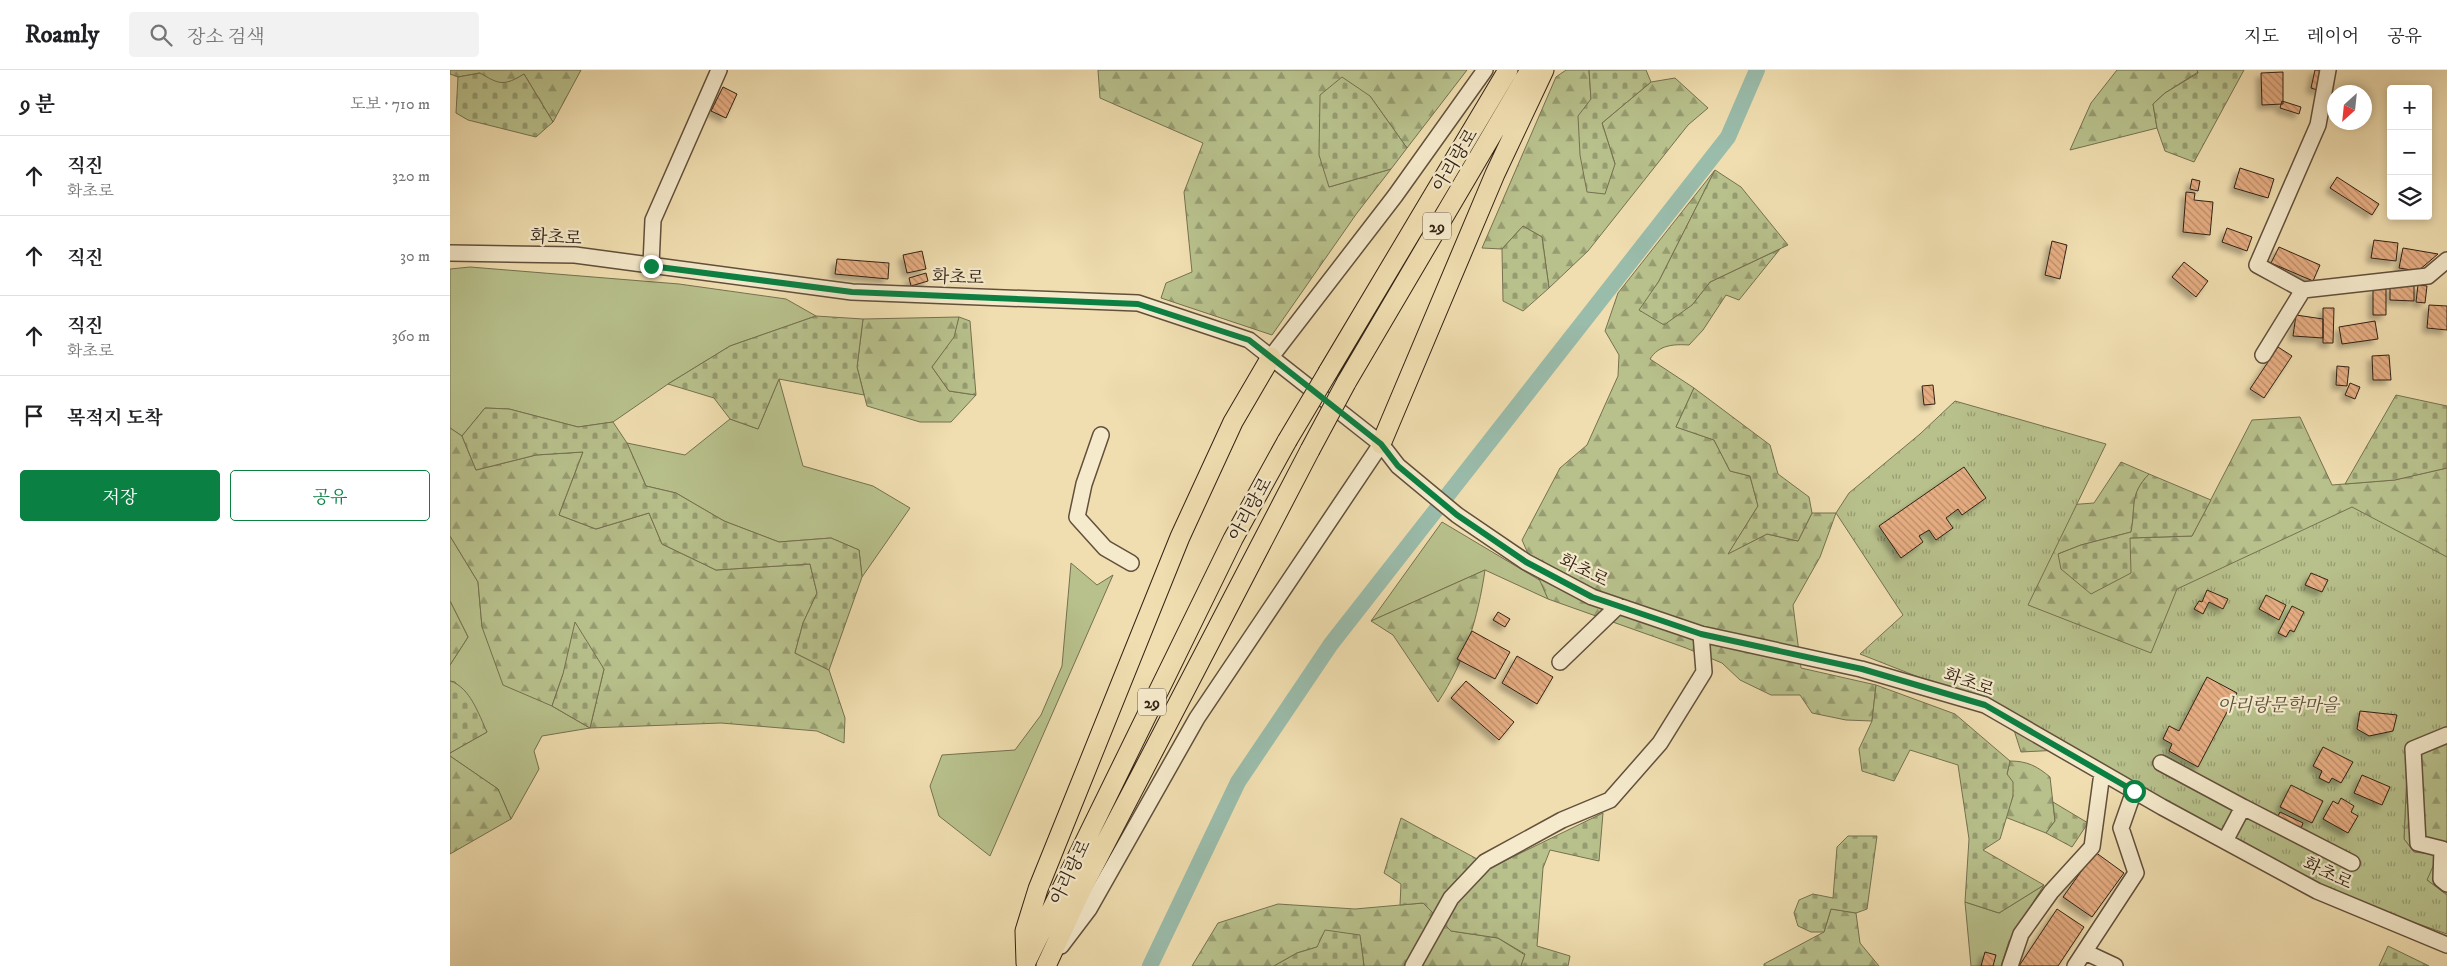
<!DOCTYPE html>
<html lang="ko">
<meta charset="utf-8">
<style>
:root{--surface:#fff;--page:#f2f2f2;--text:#202124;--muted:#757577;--line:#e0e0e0;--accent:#0b8043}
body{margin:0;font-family:"IM FELL DW Pica","Noto Serif KR",serif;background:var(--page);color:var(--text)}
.controls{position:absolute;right:15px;top:15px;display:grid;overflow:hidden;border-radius:5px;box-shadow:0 2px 8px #0003}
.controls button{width:45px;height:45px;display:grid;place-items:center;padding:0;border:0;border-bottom:1px solid var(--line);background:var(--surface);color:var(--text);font:25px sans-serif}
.compass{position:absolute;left:1877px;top:15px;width:45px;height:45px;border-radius:50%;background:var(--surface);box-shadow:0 2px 8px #0003;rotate:207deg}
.stop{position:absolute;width:15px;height:15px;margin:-11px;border:4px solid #0b8043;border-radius:50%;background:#fff}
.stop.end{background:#0b8043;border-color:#fff;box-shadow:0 1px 5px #0008}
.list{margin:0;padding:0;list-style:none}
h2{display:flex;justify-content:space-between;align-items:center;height:65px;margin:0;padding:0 20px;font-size:21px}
h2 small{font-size:16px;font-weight:400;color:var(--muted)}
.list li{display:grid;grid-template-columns:32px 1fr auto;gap:15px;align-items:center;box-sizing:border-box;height:80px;padding:0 20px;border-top:1px solid var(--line)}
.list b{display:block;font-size:19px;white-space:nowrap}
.list p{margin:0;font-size:16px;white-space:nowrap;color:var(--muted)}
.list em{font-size:16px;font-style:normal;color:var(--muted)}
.actions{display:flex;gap:10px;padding:15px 20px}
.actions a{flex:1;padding:11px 0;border:1px solid var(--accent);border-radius:5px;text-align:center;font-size:18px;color:var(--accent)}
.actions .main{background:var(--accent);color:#fff}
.icon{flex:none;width:28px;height:28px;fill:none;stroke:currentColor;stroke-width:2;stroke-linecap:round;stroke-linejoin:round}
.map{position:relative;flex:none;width:1997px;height:896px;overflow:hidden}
header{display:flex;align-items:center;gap:30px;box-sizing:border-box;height:70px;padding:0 25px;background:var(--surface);border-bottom:1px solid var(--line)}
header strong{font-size:24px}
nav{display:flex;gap:28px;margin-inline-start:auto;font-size:18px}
.search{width:350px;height:45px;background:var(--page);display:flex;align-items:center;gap:12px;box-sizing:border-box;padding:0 18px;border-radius:5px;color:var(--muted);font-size:19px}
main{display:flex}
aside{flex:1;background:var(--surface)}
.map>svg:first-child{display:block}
</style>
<header>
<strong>Roamly</strong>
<div class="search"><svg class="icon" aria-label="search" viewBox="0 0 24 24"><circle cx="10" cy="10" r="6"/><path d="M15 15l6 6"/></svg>장소 검색</div>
<nav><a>지도</a><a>레이어</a><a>공유</a></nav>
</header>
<main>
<aside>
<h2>9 분<small>도보 · 710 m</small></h2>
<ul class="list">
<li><svg class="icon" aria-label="ahead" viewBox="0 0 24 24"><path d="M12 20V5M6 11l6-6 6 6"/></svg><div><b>직진</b><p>화초로</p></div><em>320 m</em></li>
<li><svg class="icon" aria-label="ahead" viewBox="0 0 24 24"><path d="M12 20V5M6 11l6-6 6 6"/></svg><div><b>직진</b></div><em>30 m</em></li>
<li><svg class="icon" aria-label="ahead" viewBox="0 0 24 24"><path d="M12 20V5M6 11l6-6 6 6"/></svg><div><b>직진</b><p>화초로</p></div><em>360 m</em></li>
<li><svg class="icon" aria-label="arrive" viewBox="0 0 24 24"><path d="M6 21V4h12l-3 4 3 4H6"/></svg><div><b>목적지 도착</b></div></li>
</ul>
<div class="actions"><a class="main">저장</a><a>공유</a></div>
</aside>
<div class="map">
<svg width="1997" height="896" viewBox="0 0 1997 896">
<defs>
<pattern id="forest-firs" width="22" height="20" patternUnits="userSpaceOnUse" patternTransform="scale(1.25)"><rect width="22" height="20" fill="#b8c18c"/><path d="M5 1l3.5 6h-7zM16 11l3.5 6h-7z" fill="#969c71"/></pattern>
<pattern id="cemetery-stones" width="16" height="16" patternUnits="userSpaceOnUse" patternTransform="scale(1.25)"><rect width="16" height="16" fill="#b8c18c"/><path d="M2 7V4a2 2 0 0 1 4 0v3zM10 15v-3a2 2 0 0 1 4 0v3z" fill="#969c71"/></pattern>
<pattern id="park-tufts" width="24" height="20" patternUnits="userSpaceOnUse" patternTransform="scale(1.25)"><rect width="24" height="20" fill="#b8c18c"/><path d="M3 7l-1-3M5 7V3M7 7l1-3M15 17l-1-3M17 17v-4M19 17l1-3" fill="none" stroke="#969c71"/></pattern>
<pattern id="building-back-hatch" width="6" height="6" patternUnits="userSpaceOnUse" patternTransform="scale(1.25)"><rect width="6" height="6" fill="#e6ad82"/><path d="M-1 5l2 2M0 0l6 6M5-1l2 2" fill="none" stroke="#bb8c69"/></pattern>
<filter id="shadow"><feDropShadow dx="-4.5" dy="4.5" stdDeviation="2.5" flood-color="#0004"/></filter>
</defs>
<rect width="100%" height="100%" fill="#f0deb0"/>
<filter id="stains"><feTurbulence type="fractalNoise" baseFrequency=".004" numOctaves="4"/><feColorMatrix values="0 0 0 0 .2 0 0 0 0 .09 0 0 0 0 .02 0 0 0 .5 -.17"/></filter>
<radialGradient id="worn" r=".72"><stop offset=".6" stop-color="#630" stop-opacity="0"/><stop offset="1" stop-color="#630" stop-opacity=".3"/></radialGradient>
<!-- grass -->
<path fill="#b8c18c" stroke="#757150" d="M20,197L229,214L336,229L366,246L280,276L218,314L163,352L128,357L59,339L35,338L12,366L0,358V199Z
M329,309L353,396L423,416L460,438L412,507L409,480L381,468L329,472L274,451L226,423L196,416L177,373L235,385L280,349L308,359Z
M992,452L1091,511L1098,529L1035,500L921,551Z
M0,466L28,512L32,557L102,636L140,658L92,666L84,681L89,699L61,749L48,719L0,686V683L37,662L5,612L0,611V595L18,567L0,531Z
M621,493L647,515L663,505L540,786L489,746L480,716L492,685L565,680L591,645L612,596Z
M1594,815L1559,871L1551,896H1521L1515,832L1549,843Z"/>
<!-- forest -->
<path fill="url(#forest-firs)" stroke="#757150" d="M0,0H131L103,52L74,4L60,13L38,12L30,3L8,7L0,4Z
M648,0H1017L957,78L920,26L879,117L941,99L907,143L822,265L711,228L716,213L742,202L734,122L753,73L650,28Z
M1116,0H1139L1141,29L1165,94L1152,53L1201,12L1225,8L1258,38L1238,55L1138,181L1099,218L1092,167L1073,156L1052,179L1032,178L1106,7Z
M1667,0H1747L1748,2L1715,23L1703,34L1707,58L1620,80L1641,33Z
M1265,100L1209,211L1190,241L1242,235L1260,212L1330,179L1289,230L1276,225L1253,260L1239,275C1223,274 1209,275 1200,289L1244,318L1226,357L1264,370L1280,401L1300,406L1308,436L1279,483L1317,464L1348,471L1362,443H1386L1370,487L1343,535L1351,598L1426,615L1422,651L1396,650L1362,643L1350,625H1321L1290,610L1272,593L1236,578L1098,529L1072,470L1110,398L1137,375L1168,306L1169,285L1155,261L1168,223Z
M509,247L505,267L482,297L499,321L526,325L501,352H470L417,336L407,297L413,249Z
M1850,347L1882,415L1944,410L1997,398V553L1649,678L1571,682L1542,591L1591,437L1644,433L1671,392L1699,404C1679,425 1686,436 1681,462L1631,475L1608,484L1680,468L1742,466L1802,350Z
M0,358L12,366L26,400L86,385L133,382L109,445L146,459L199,443L212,474L266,500L360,494L367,523L353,553L345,583L379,600L395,648L394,673L367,661L271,653L140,658L154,599L113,604L102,636L53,615L32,557L28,512L0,466Z
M1035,500C1028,548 1015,591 988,632L943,565L921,551Z
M0,531L18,567L0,595Z
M1997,661V825L1977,810L1964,782L1954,769L1958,678Z
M0,686L48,719L61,749L0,784Z
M1560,691C1577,691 1587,696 1600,707L1605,751L1596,763L1555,747L1563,726L1557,704Z
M973,833L1001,861L1048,868L1075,885L1071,896H914L911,873L867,877L847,883L824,896H742L768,853L828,834L905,839Z
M1381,839L1406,843L1410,873L1429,896H1314V894L1374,862Z"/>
<!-- cemetery -->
<path fill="url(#cemetery-stones)" stroke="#757150" d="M1139,0H1196L1201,12L1152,53L1165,94L1155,124L1137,122L1130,85L1128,46L1141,29Z
M1747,0H1794L1744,92L1715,81L1707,58L1703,34L1715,23L1748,3Z
M30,3C50,15 54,16 74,4L103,52L86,67L18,50L6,43L8,7Z
M892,7L920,26L957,78L941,99L879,117L869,85L870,25Z
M1265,100L1291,117L1338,175L1260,212L1242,235L1214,255L1189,240L1209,211Z
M1073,156L1092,167L1099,218L1073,241L1053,231L1052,179Z
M366,246L413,249L407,297L414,325L329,309L308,359L280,349L264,328L218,314L280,276Z
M509,247L520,251L526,325L499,321L482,297L504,267Z
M1244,318L1320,375L1328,404L1359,427L1362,443L1348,471L1317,464L1278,484L1308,436L1300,406L1280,401L1264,370L1226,357Z
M1946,325L1997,336V398L1945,410L1895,414Z
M35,338L59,339L128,357L163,352L177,373L196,416L226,423L274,451L329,472L381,468L409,480L412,507L379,600L345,583L353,553L367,523L360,494L266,500L212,474L199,443L146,459L109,445L133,382L86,385L26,400L12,366Z
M1699,404L1761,430L1742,466L1680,468L1681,503L1641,524L1611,499L1608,484L1631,475L1681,462C1686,436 1679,425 1699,404Z
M125,552L154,599L140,658L102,636L113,604Z
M0,611C20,617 29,645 37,662L0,683Z
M1426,615L1505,644L1560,691L1557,704L1563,712V726L1550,769L1533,780L1594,815L1549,843L1515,832L1519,769L1508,695L1460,680L1444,711L1412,701L1409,679L1422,651Z
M1603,732L1638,753L1622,777L1596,763L1605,751Z
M1153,743L1149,791L1100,780L1093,798L1087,876L1120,886L1118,896H1071L1075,884L1048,868L1001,861L973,833L950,835L951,814L934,803L951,748L1042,797Z
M1398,766H1427L1417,839L1406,843L1381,839L1374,862H1361L1348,856L1344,843L1349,830L1363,824L1383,828L1387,777Z
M875,860L910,865L914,896H824L847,883L867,877Z
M1938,876L1979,896H1929Z"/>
<!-- park -->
<path fill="url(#park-tufts)" stroke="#757150" d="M1505,331L1656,374L1578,535L1701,583L1727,519L1902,437L1997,487V661L1958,678L1954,769L1964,782L1988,785L1977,810L1997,825V864L1889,826L1547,638L1410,584L1453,545L1386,443L1399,423L1470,364Z"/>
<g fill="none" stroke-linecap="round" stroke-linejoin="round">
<!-- canal -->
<path stroke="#9abcab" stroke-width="16" d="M700,896L788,712L881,574L1278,67L1307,0"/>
</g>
<!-- building -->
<path fill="url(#building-back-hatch)" stroke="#322115" filter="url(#shadow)" d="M1865,0H1875L1870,21L1861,18Z
M1833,2V34L1812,35L1811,3Z
M273,17L287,24L276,48L261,41Z
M1832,31L1851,37L1849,44L1830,38Z
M1790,98L1824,109L1818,128L1784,118Z
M1887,107L1929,134L1922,145L1880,118Z
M1742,109L1750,111L1748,121L1740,119Z
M1736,122L1745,123L1744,130L1763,132L1760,165L1733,162Z
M1777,158L1802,167L1797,181L1772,172Z
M1924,170L1948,173L1946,191L1921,188Z
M1602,171L1617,175L1610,209L1595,205Z
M1829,177L1870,195L1863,211L1821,193Z
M1953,178L1988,184L1968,201L1949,198Z
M472,181L476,199L457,203L453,185Z
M387,189L439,193L438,209L385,204Z
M1734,192L1758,211L1746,227L1722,207Z
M476,203L478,211L461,216L459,208Z
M1968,215L1977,216L1975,233L1966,232Z
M1940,216H1964V231L1940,230Z
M1923,219H1936V245H1923Z
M1979,235L1997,236V260L1977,258Z
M1873,238H1884L1883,273H1873Z
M1846,245L1873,249V268L1843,266Z
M1925,251L1928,269L1892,274L1889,257Z
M1828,277L1842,286L1814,328L1800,319Z
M1939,285L1941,310H1923L1922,286Z
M1887,296L1899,297L1897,316L1886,315Z
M1900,313L1910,317L1905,329L1895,325Z
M1483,315L1485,334L1474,335L1472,316Z
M1514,397L1536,428L1512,445L1508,439L1496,448L1503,458L1486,470L1479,460L1469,466L1473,472L1451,488L1429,456Z
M1861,503L1878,510L1872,522L1855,515Z
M1757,520L1778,529L1773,539L1759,532L1753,544L1744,539L1749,531L1752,532Z
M1816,525L1836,535L1829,550L1809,539Z
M1842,536L1854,542L1844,562L1840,560L1836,567L1828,563Z
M1048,542L1060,549L1055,557L1043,550Z
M1022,561L1060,582L1045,609L1007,589Z
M1067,586L1103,607L1087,634L1052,613Z
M1757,607L1787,623L1748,697L1719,681L1722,674L1713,669L1719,656L1729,661Z
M1016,611L1064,652L1049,670L1001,628Z
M1910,641L1947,645L1943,661L1919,666L1907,659Z
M1873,677L1903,692L1891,713L1882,708L1879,713L1869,708L1872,701L1863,696Z
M1912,705L1940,717L1932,735L1904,723Z
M1841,715L1873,731L1862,753L1830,737Z
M1891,728L1904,736L1901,742L1908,746L1898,763L1873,749L1883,731L1888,734Z
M1830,742L1853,753L1850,761L1826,750Z
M1645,782L1674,803L1642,847L1613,827Z
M1607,839L1634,857L1608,896H1569Z
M1535,882L1546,885L1543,896H1531Z"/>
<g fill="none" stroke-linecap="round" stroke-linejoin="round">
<defs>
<path id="minor" d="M0,183L125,185L402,222L688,233L799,270L931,374L948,396L1007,445L1076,492L1142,527L1251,564L1411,599L1535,635L1712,737L1867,821L1997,875
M201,195L203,150L269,0
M1853,220L1807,195L1868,55L1878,0
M1813,285L1853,220L1978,206L1997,190
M821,287L945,126L1035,0
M651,365L634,414L627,447L655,478L681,493
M1110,592L1168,536
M1997,665L1963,679L1968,773L1992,779L1991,809L1997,814
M1711,693L1793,737
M1775,771L1793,737L1902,793
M611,876L639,839L747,648L931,374
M1635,882L1665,896
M963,896L1001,828L1035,792L1112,750L1160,730L1210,673L1254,602L1251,564
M1560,896L1571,864L1601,822L1642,777L1652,703
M1625,896L1686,803L1671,758L1684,721"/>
<path id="major" d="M878,302L1058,0
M896,313L1080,0
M931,374L1045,104L1094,0
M577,890L783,469L837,371
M576,893L575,861L588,819L730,467L783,352L821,287
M596,896L632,818L860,380"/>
</defs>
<!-- minor casing -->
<use href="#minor" stroke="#62503c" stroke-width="18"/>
<!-- major casing -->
<use href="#major" stroke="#322115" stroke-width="21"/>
<!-- minor -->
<use href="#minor" stroke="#f5eacc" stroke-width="15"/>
<!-- major -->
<use href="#major" stroke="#f0deb0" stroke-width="19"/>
<defs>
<path id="major-bridge" d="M837,371L878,302
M860,380L896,313"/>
</defs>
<!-- major-bridge casing -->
<use href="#major-bridge" stroke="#322115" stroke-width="21" stroke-linecap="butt"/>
<!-- major-bridge -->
<use href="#major-bridge" stroke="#f0deb0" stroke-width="19"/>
</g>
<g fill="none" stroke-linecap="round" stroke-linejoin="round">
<!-- route -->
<path stroke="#0b8043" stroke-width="6" d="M201,196L402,222L688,234L799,270L931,374L948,396L1007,445L1076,492L1142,527L1251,564L1412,599L1535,635L1684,721"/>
</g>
<g text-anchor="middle" stroke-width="4.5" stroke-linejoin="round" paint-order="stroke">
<!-- shield labels -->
<g fill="#f5eacc" stroke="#6c5d4c" stroke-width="1">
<rect x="973" y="142.5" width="28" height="27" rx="4"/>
<rect x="688" y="618.5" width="28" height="27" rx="4"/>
</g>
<g font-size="16" font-weight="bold" fill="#322115">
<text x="987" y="162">29</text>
<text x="702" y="638">29</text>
</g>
<!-- street labels -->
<g font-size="18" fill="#322115" stroke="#f5eacc">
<text transform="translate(1005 90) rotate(-59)" y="6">아리랑로</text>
<text transform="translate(106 167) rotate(3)" y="6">화초로</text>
<text transform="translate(508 207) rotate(2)" y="6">화초로</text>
<text transform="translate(800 439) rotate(-61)" y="6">아리랑로</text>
<text transform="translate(1134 500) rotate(26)" y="6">화초로</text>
<text transform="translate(1519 612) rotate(19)" y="6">화초로</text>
<text transform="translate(620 802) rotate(-64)" y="6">아리랑로</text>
<text transform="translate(1878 803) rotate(25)" y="6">화초로</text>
</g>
<!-- park labels -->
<g font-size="18" font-style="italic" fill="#5a5139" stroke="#f5eacc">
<text x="1828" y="641">아리랑문학마을</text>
</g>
</g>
<rect width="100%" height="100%" filter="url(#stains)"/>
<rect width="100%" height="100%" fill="url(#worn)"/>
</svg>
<div class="controls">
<button>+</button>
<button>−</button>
<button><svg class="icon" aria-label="layers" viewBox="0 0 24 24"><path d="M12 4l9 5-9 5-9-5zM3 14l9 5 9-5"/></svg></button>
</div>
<svg class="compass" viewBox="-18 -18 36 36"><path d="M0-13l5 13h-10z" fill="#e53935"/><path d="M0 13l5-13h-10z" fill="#757577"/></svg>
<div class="stop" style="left:1684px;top:721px"></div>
<div class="stop end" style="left:201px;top:196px"></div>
</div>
</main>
